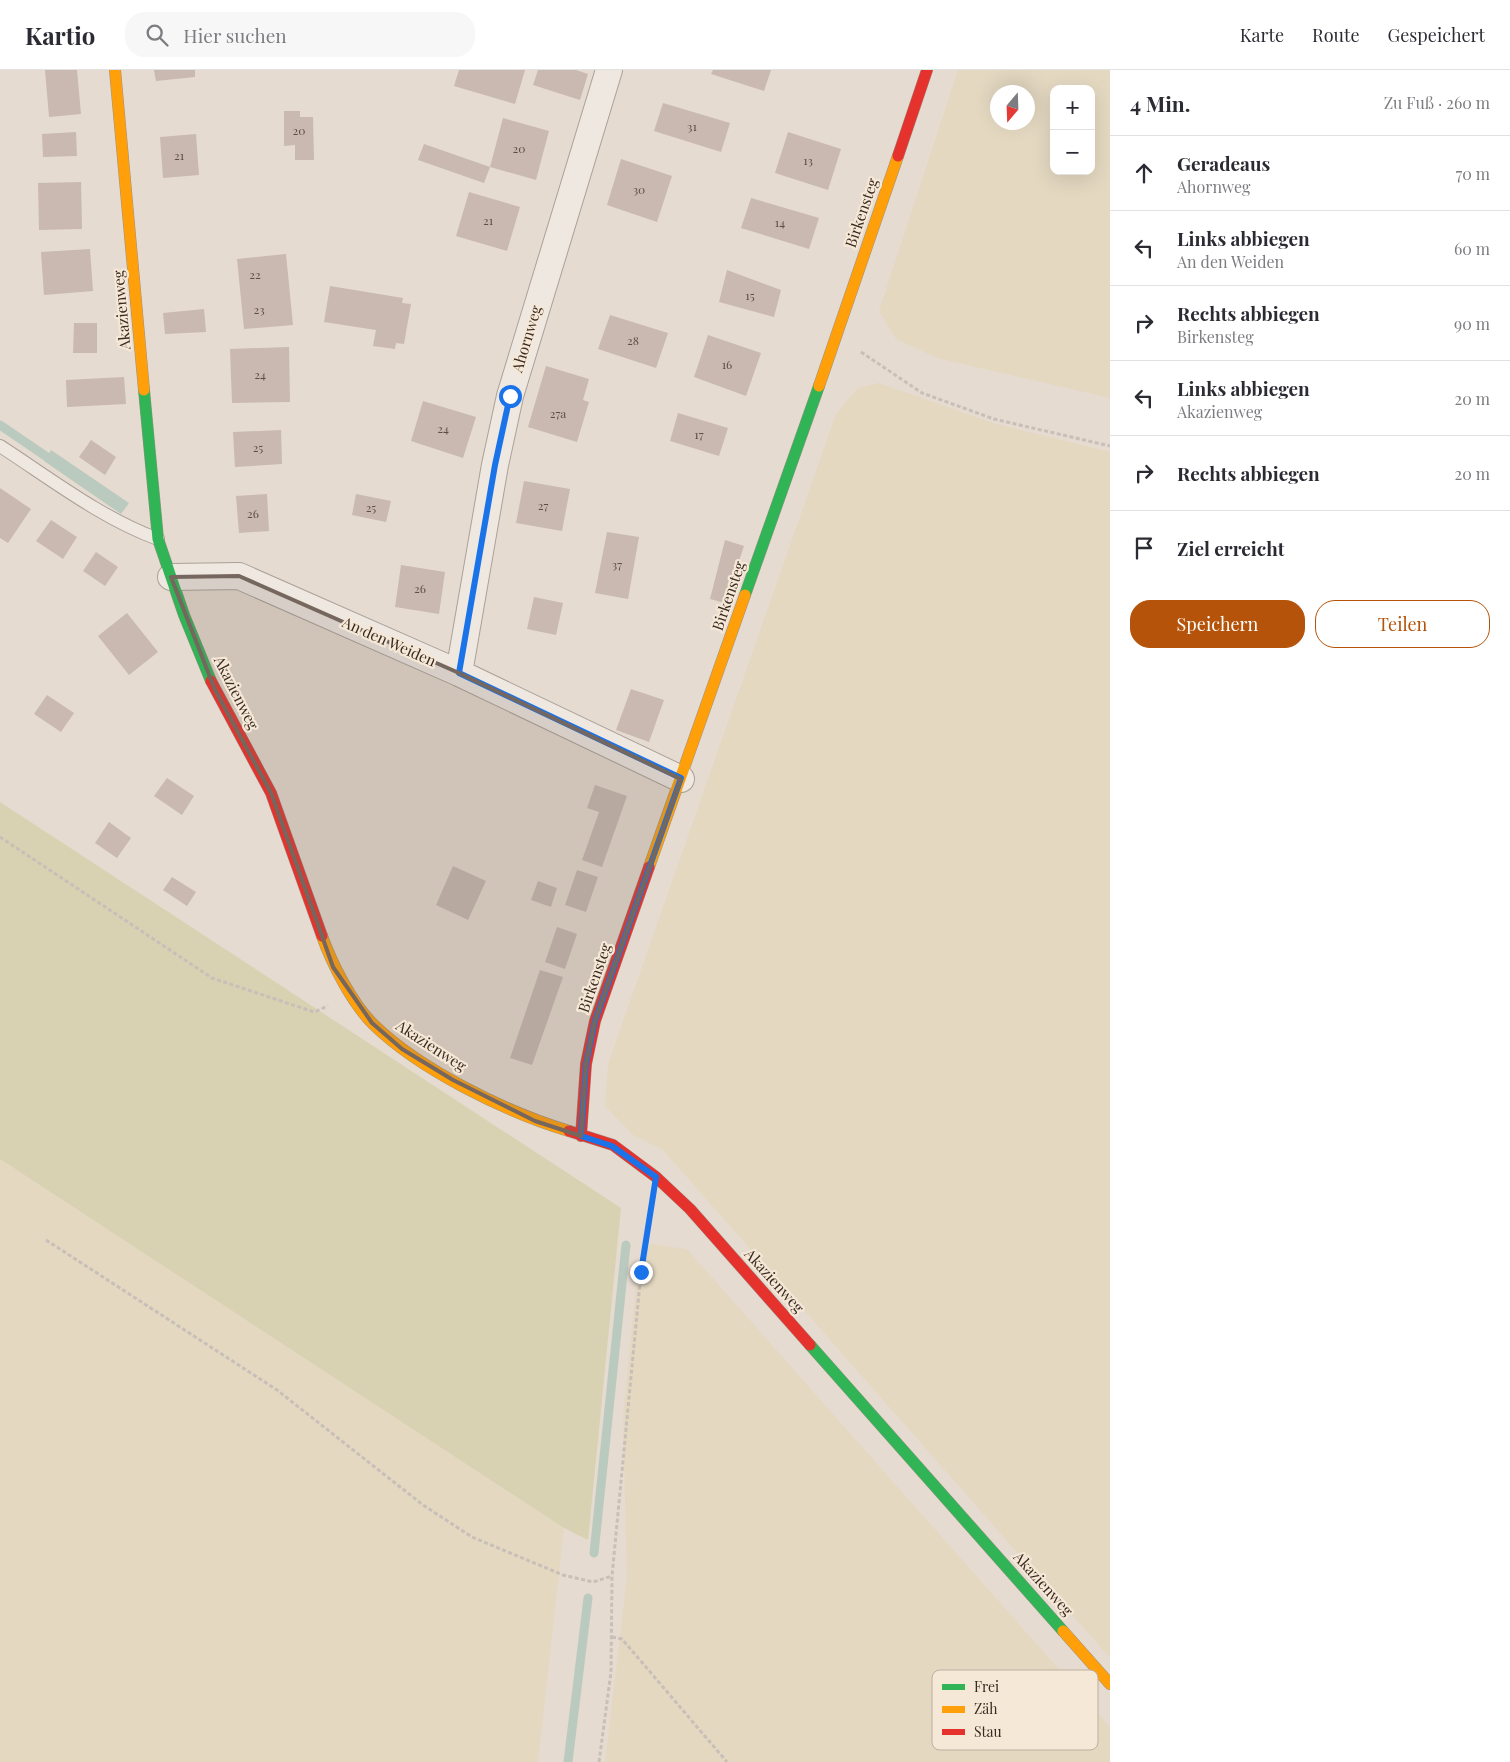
<!DOCTYPE html>
<html lang="de">
<meta charset="utf-8">
<style>
:root{--surface:#fff;--page:#f7f7f7;--text:#2b2b33;--muted:#7c7c81;--line:#e1e1e2;--accent:#b45309}
body{margin:0;font-family:"Playfair Display",serif;background:var(--page);color:var(--text)}
.controls{position:absolute;right:15px;top:15px;display:grid;overflow:hidden;border-radius:10px;box-shadow:0 5px 20px #0002}
.controls button{width:45px;height:45px;display:grid;place-items:center;padding:0;border:0;border-bottom:1px solid var(--line);background:var(--surface);color:var(--text);font:25px sans-serif}
.compass{position:absolute;left:990px;top:15px;width:45px;height:45px;border-radius:50%;background:var(--surface);box-shadow:0 5px 20px #0002;rotate:199deg}
.stop{position:absolute;width:15px;height:15px;margin:-11px;border:4px solid #1a73e8;border-radius:50%;background:#fff}
.stop.end{background:#1a73e8;border-color:#fff;box-shadow:0 1px 5px #0008}
.list{margin:0;padding:0;list-style:none}
h2{display:flex;justify-content:space-between;align-items:center;height:65px;margin:0;padding:0 20px;font-size:21px}
h2 small{font-size:16px;font-weight:400;color:var(--muted)}
.list li{display:grid;grid-template-columns:32px 1fr auto;gap:15px;align-items:center;box-sizing:border-box;height:75px;padding:0 20px;border-top:1px solid var(--line)}
.list b{display:block;font-size:19px;white-space:nowrap}
.list p{margin:0;font-size:16px;white-space:nowrap;color:var(--muted)}
.list em{font-size:16px;font-style:normal;color:var(--muted)}
.actions{display:flex;gap:10px;padding:15px 20px}
.actions a{flex:1;padding:11px 0;border:1px solid var(--accent);border-radius:20px;text-align:center;font-size:18px;color:var(--accent)}
.actions .main{background:var(--accent);color:#fff}
.icon{flex:none;width:28px;height:28px;fill:none;stroke:currentColor;stroke-width:2;stroke-linecap:round;stroke-linejoin:round}
.map{position:relative;flex:none;width:1110px;height:1692px;overflow:hidden}
header{display:flex;align-items:center;gap:30px;box-sizing:border-box;height:70px;padding:0 25px;background:var(--surface);border-bottom:1px solid var(--line)}
header strong{font-size:24px}
nav{display:flex;gap:28px;margin-inline-start:auto;font-size:18px}
.search{width:350px;height:45px;background:var(--page);display:flex;align-items:center;gap:12px;box-sizing:border-box;padding:0 18px;border-radius:20px;color:var(--muted);font-size:19px}
main{display:flex}
aside{flex:1;background:var(--surface)}
.map>svg:first-child{display:block}
</style>
<header>
<strong>Kartio</strong>
<div class="search"><svg class="icon" aria-label="search" viewBox="0 0 24 24"><circle cx="10" cy="10" r="6"/><path d="M15 15l6 6"/></svg>Hier suchen</div>
<nav><a>Karte</a><a>Route</a><a>Gespeichert</a></nav>
</header>
<main>
<div class="map">
<svg width="1110" height="1692" viewBox="0 0 1110 1692">
<rect width="100%" height="100%" fill="#e6dbd0"/>
<!-- farmland -->
<path fill="#e4d8c1" fill-rule="evenodd" d="M958,0H1110V328L937,288L896,269L879,241ZM1054,19H1091V101H1054ZM1028,22V52H998V22Z
M879,313L996,354L1110,382V1588L663,1080L633,1065L605,1036L608,994L836,344L858,318Z
M0,1089L564,1458L538,1692H0Z
M651,1174L687,1179L1110,1657V1692H605L627,1508L623,1345L638,1195Z"/>
<!-- green -->
<path fill="#d8d2b3" d="M0,732L621,1138L588,1470L564,1458L0,1089Z"/>
<!-- water -->
<path fill="#bbcabe" d="M51,380L129,433L121,444L44,391Z"/>
<g fill="none" stroke-linecap="round" stroke-linejoin="round">
<!-- stream -->
<path stroke="#bbcabe" stroke-width="9" d="M0,355L47,387
M594,1483L626,1175
M568,1692L588,1528"/>
</g>
<!-- building -->
<path fill="#c9b9b1" d="M45,0H77L81,44L49,47Z
M154,0H195V7L156,11Z
M459,0H525L515,34L454,16Z
M538,0H576L588,4L580,30L533,15Z
M713,0H771L764,21L711,4Z
M663,33L730,53L721,82L654,61Z
M284,41H300V47H313L314,90H295V75L284,76Z
M503,48L549,61L536,110L490,97Z
M76,62L77,86L43,87L42,64Z
M788,62L841,79L828,120L775,103Z
M196,64L199,105L163,108L160,67Z
M424,74L490,97L484,113L418,90Z
M621,89L672,106L657,152L607,135Z
M81,112L82,159L39,160L38,113Z
M469,122L520,137L507,181L456,166Z
M751,128L819,148L809,179L741,158Z
M90,179L93,221L44,225L41,182Z
M286,184L293,255L244,259L237,189Z
M727,200L781,220L774,247L719,232Z
M330,216L403,228L402,233L411,234L404,274L396,273L395,279L373,276L376,260L324,252Z
M204,239L206,262L165,264L163,243Z
M610,245L668,263L656,298L598,279Z
M74,253H97V283H73Z
M708,265L761,283L746,326L694,307Z
M289,277L290,332L232,333L230,279Z
M546,296L589,309L583,330L589,332L577,372L528,357Z
M124,307L126,334L67,337L66,310Z
M423,331L476,347L463,388L411,371Z
M678,343L728,358L719,386L670,371Z
M281,360L282,394L235,397L233,362Z
M91,370L116,387L105,405L79,387Z
M524,411L570,419L562,461L516,453Z
M0,418L31,439L8,473L0,468Z
M267,424L269,461L239,463L236,426Z
M356,424L391,431L386,452L352,445Z
M51,450L77,467L63,489L36,471Z
M607,462L639,467L628,529L595,523Z
M725,470L744,476L725,533L710,529Z
M96,482L118,497L105,516L83,501Z
M401,495L445,502L439,544L395,537Z
M534,527L563,533L556,565L527,559Z
M127,543L158,582L129,605L98,566Z
M631,619L664,630L649,672L616,660Z
M47,625L74,643L61,662L34,644Z
M167,708L194,726L182,745L154,726Z
M595,715L627,726L602,797L582,790L599,742L587,738Z
M109,752L131,768L117,788L95,773Z
M453,796L486,811L468,850L436,835Z
M577,800L598,807L586,842L565,835Z
M172,807L196,822L187,836L163,820Z
M538,811L557,818L551,837L531,830Z
M557,857L577,864L565,899L545,892Z
M540,900L563,907L532,995L510,988Z"/>
<g fill="none" stroke-linecap="round" stroke-linejoin="round">
<defs>
<path id="lane" d="M0,376C51,409 101,448 158,469"/>
<path id="street" d="M171,507L239,506L459,603L681,709
M459,603L495,395L510,326L609,0"/>
<path id="fast" d="M144,320L158,469L184,545L211,611
M745,525L819,316
M810,1275L1063,1561"/>
<path id="slow" d="M115,0L144,320
M819,316L898,86
M649,797L745,525
M322,866C332,894 352,933 373,954C420,1000 506,1042 569,1061
M1063,1561L1110,1614"/>
<path id="jam" d="M898,86L927,0
M211,611L271,723L322,866
M569,1061L613,1075L656,1107L690,1139L810,1275
M581,1066L586,994L595,951L649,797"/>
</defs>
<!-- lane casing -->
<use href="#lane" stroke="#aba199" stroke-width="14"/>
<!-- street casing -->
<use href="#street" stroke="#aba199" stroke-width="28"/>
<!-- fast casing -->
<use href="#fast" stroke="#9b9188" stroke-width="12"/>
<!-- slow casing -->
<use href="#slow" stroke="#9b9188" stroke-width="12"/>
<!-- jam casing -->
<use href="#jam" stroke="#9b9188" stroke-width="12"/>
<!-- path -->
<path stroke="#c7bfb8" stroke-width="3" stroke-dasharray="4 2.5" stroke-linecap="butt" d="M861,282L922,323L994,349L1110,376
M0,767L212,908L314,942L328,936
M46,1170L277,1320L423,1435L472,1467L563,1505L593,1512L612,1506
M612,1567L622,1569L727,1692
M599,1692L611,1602L612,1506L641,1202L651,1141"/>
<!-- lane -->
<use href="#lane" stroke="#eee8e1" stroke-width="12"/>
<!-- street -->
<use href="#street" stroke="#eee8e1" stroke-width="26"/>
<!-- fast -->
<use href="#fast" stroke="#30b455" stroke-width="11"/>
<!-- slow -->
<use href="#slow" stroke="#ff9f0a" stroke-width="11"/>
<!-- jam -->
<use href="#jam" stroke="#e5322d" stroke-width="11"/>
</g>
<g fill="none" stroke-linecap="round" stroke-linejoin="round">
<!-- route -->
<path stroke="#1a73e8" stroke-width="6" d="M510,326L495,395L459,603L681,708L595,951L586,994L581,1066L612,1076L656,1107L641,1202"/>
</g>
<!-- marked area -->
<path fill="#76675e" fill-opacity="0.2" stroke="#76675e" stroke-width="4" stroke-linejoin="round" d="M239,506L459,603L681,709L595,951L586,994L581,1066L535,1051L453,1010L402,979L372,953L333,897L271,723L215,620L171,507Z"/>
<g text-anchor="middle" stroke-width="4.5" stroke-linejoin="round" paint-order="stroke">
<!-- number labels -->
<g font-size="12" fill="#5e4d44">
<text x="692" y="61">31</text>
<text x="299" y="65">20</text>
<text x="519" y="83">20</text>
<text x="179" y="90">21</text>
<text x="808" y="95">13</text>
<text x="639" y="124">30</text>
<text x="488" y="155">21</text>
<text x="780" y="157">14</text>
<text x="255" y="209">22</text>
<text x="750" y="230">15</text>
<text x="259" y="244">23</text>
<text x="633" y="275">28</text>
<text x="727" y="299">16</text>
<text x="260" y="309">24</text>
<text x="558" y="348">27a</text>
<text x="443" y="363">24</text>
<text x="699" y="369">17</text>
<text x="258" y="382">25</text>
<text x="543" y="440">27</text>
<text x="371" y="442">25</text>
<text x="253" y="448">26</text>
<text x="617" y="499">37</text>
<text x="420" y="523">26</text>
</g>
<!-- street labels -->
<g font-size="15" fill="#3a2920" stroke="#f5e8d7">
<text transform="translate(862 143) rotate(-71)" y="5">Birkensteg</text>
<text transform="translate(122 240) rotate(-95)" y="5">Akazienweg</text>
<text transform="translate(527 269) rotate(-73)" y="5">Ahornweg</text>
<text transform="translate(729 526) rotate(-71)" y="5">Birkensteg</text>
<text transform="translate(389 572) rotate(24)" y="5">An den Weiden</text>
<text transform="translate(236 623) rotate(63)" y="5">Akazienweg</text>
<text transform="translate(595 908) rotate(-71)" y="5">Birkensteg</text>
<text transform="translate(431 976) rotate(33)" y="5">Akazienweg</text>
<text transform="translate(774 1211) rotate(48)" y="5">Akazienweg</text>
<text transform="translate(1043 1514) rotate(48)" y="5">Akazienweg</text>
</g>
</g>
<!-- legend -->
<rect x="932" y="1600" width="166" height="80" rx="8" fill="#f5e8d7" stroke="#bdafa0" stroke-width="1"/>
<rect x="942" y="1614" width="23" height="6" fill="#30b455"/>
<rect x="942" y="1636" width="23" height="7" fill="#ff9f0a"/>
<rect x="942" y="1659" width="23" height="6" fill="#e5322d"/>
<g font-size="14" fill="#3a2920">
<text x="974" y="1622">Frei</text>
<text x="974" y="1644">Zäh</text>
<text x="974" y="1667">Stau</text>
</g>
</svg>
<div class="controls">
<button>+</button>
<button>−</button>
</div>
<svg class="compass" viewBox="-18 -18 36 36"><path d="M0-13l5 13h-10z" fill="#e53935"/><path d="M0 13l5-13h-10z" fill="#7c7c81"/></svg>
<div class="stop" style="left:510px;top:326px"></div>
<div class="stop end" style="left:641px;top:1202px"></div>
</div>
<aside>
<h2>4 Min.<small>Zu Fuß · 260 m</small></h2>
<ul class="list">
<li><svg class="icon" aria-label="ahead" viewBox="0 0 24 24"><path d="M12 20V5M6 11l6-6 6 6"/></svg><div><b>Geradeaus</b><p>Ahornweg</p></div><em>70 m</em></li>
<li><svg class="icon" aria-label="left" viewBox="0 0 24 24"><path d="M17 20v-9H6M10 6l-5 5 5 5"/></svg><div><b>Links abbiegen</b><p>An den Weiden</p></div><em>60 m</em></li>
<li><svg class="icon" aria-label="right" viewBox="0 0 24 24"><path d="M7 20v-9h11M14 6l5 5-5 5"/></svg><div><b>Rechts abbiegen</b><p>Birkensteg</p></div><em>90 m</em></li>
<li><svg class="icon" aria-label="left" viewBox="0 0 24 24"><path d="M17 20v-9H6M10 6l-5 5 5 5"/></svg><div><b>Links abbiegen</b><p>Akazienweg</p></div><em>20 m</em></li>
<li><svg class="icon" aria-label="right" viewBox="0 0 24 24"><path d="M7 20v-9h11M14 6l5 5-5 5"/></svg><div><b>Rechts abbiegen</b></div><em>20 m</em></li>
<li><svg class="icon" aria-label="arrive" viewBox="0 0 24 24"><path d="M6 21V4h12l-3 4 3 4H6"/></svg><div><b>Ziel erreicht</b></div></li>
</ul>
<div class="actions"><a class="main">Speichern</a><a>Teilen</a></div>
</aside>
</main>
